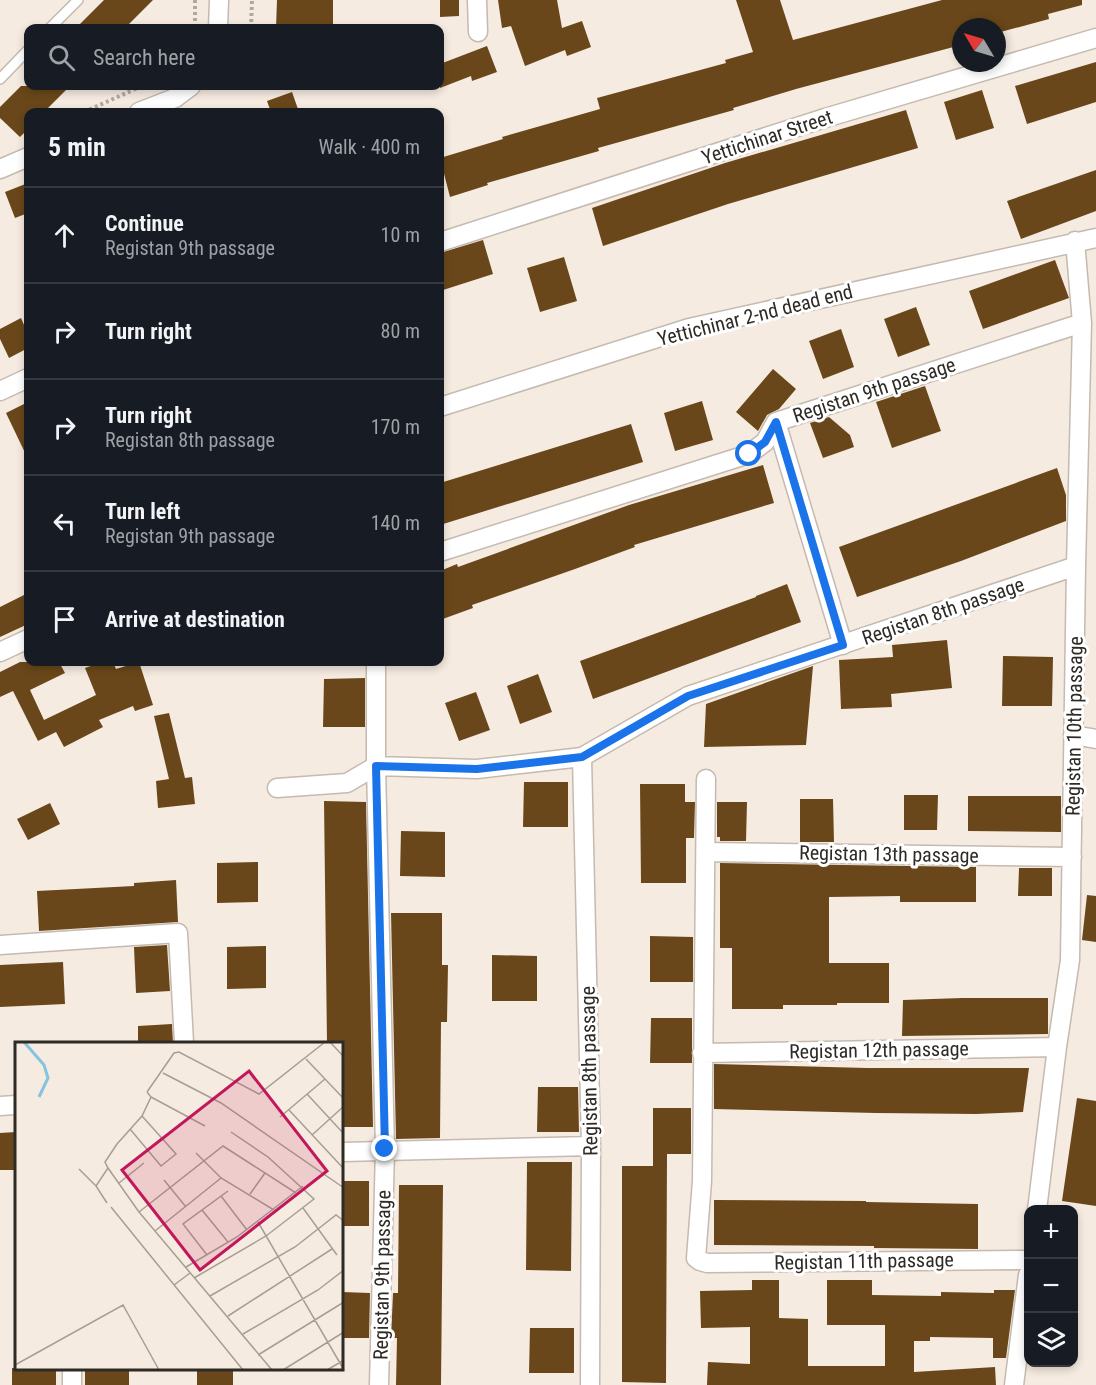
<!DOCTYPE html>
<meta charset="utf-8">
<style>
:root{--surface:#171b24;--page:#20242c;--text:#f1f3f6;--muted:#9ea1a6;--line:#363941}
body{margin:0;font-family:"Roboto Condensed",sans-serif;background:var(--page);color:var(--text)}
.controls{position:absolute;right:18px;bottom:18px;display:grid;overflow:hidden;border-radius:12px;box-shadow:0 3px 9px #0003}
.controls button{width:54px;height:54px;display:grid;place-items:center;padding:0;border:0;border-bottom:2px solid var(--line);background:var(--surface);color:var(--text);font:30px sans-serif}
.compass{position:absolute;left:952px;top:18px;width:54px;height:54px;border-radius:50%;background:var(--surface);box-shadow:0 3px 9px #0003;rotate:308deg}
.stop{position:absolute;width:18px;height:18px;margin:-14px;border:4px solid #1a73e8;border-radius:50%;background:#fff}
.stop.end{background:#1a73e8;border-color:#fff;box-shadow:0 2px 6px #0008}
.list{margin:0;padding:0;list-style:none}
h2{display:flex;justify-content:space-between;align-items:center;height:78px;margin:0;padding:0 24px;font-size:26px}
h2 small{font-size:20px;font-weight:400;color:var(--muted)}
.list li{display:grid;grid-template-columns:39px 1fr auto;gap:18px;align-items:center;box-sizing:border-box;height:96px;padding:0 24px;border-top:2px solid var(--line)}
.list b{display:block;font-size:22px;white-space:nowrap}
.list p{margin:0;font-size:20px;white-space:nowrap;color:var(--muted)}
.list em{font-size:20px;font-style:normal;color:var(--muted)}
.icon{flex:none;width:33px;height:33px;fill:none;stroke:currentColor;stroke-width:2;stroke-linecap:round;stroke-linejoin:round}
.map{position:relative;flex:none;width:1096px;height:1385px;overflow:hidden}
.search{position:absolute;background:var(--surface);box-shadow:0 3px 9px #0003;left:24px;top:24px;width:420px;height:66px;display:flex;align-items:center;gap:15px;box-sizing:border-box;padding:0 21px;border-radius:12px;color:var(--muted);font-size:22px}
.panel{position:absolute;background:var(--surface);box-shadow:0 3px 9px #0003;left:24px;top:108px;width:420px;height:558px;border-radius:12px}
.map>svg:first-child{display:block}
</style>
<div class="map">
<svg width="1096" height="1385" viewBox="0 0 1096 1385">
<rect width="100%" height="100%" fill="#f6ebe0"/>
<!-- building -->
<path fill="#6a471a" d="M104,0H153L125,28H76Z
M277,0H333V28H276Z
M440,0H459V16L440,17Z
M498,0H557L562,28L582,21L591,47L567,56L565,50L525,66L511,26L502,28Z
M736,0H780L793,40L942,0H1082V5L1048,14L1049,19L997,33V27H961V45L796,89L733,108L734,110L598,148L599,151L487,183L488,185L450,197L440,158L503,139L502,137L600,109L597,98L726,63L725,60L753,52Z
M487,46L497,72L472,81L471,76L440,88V64Z
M1096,62V102L1027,124L1015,86Z
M21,86H70L44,112H28V129L20,137L0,118V107Z
M982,90L994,128L956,140L944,102Z
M292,92L299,112H271L267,101Z
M906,110L918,148L728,204L603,246L592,208L725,163Z
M1096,170V211L1021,239L1007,201Z
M28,183V213L15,218L5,192Z
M483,240L493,274L440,291V253Z
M564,257L577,301L540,312L527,268Z
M1055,260L1069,298L983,329L969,291Z
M916,307L930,345L898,357L884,319Z
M21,318L28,334V348L9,358L0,339V329Z
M841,329L854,367L823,379L809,341Z
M773,369L796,389L779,409L767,415L758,431L736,412Z
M925,386L941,431L892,448L876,402Z
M702,401L713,440L675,451L664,413Z
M28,402V459L6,413Z
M829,417L850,435L854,447L823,458L810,423Z
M631,424L643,462L440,525V483Z
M763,465L774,503L634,545L635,547L575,569L472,605L473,608L440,620V571L457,564L458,567L629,505Z
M1057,468L1066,495V521L961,561L857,597L839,547Z
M787,584L801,622L593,699L580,661L756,597V596Z
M28,593V624L0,637V607Z
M947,640L952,688L891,694L892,707L841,709L839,660L893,657L892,645Z
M1003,656L1053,657L1052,706H1002Z
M20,662H59L65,673L30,690L44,720L96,695L85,668L102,662H113L116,669L139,662L153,705L135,711L133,706L99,720L103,727L64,747L56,732L38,741L13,691L0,697V672Z
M813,666L806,745L704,747L706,704Z
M538,674L552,712L520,724L507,686Z
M365,678V727H323L324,679Z
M476,692L490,730L459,741L445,703Z
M169,713L185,778L192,777L195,804L158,808L156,781L169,779L154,716Z
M524,782H568V827H523Z
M640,784H685V802H695L694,838H686V883H641Z
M904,795H938L937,830H904Z
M968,796H1061V832L968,831Z
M800,799H833L834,842H800Z
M324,801L366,802L373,1127H342V1043H327Z
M717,802H747L746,841H720V837H717Z
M50,803L60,824L28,840L17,819Z
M401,831L445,832V877L400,876Z
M258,862V902L217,903V863Z
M720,863L976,867V902H900V896L829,897V963H889V1003H837V1005H783V1009H732V948H720Z
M1019,868H1052V896H1018Z
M176,880L178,922L39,931L37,891L134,886V883Z
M1087,895L1096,896V942L1082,940Z
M391,913H442V965H448L447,1022H441L440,1138L396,1139Z
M650,936L693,937V982H650Z
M167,945L170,991L136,993L134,947Z
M266,946V988L227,989V947Z
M492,955L537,956V1001H492Z
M63,962L65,1004L0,1007V965Z
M962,998H1048V1034L902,1036L903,1000Z
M651,1018H692V1063H650Z
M172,1024L173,1043H138V1026Z
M714,1064L867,1068H1029L1023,1112L976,1114L876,1113L714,1109Z
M538,1087H578L579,1132H537Z
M1077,1098L1096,1101V1206L1062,1201Z
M653,1108H691V1154H667L666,1383L622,1382V1166H653Z
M16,1132V1170H0V1133Z
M527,1162H572L571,1271L526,1270Z
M342,1181H369V1226H342Z
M399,1185H443L441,1385H396L397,1338H391L393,1293H398Z
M714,1200L866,1201V1202L978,1204V1249L874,1248V1246L714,1245Z
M752,1280H779V1318L808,1319V1366H885V1325H827V1280H872V1295L941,1296V1292L994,1293V1290H1015L1006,1358H993V1338L930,1337V1341H914V1372L995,1367L996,1385H707L708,1362L750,1364V1327L701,1328L700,1291L752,1290Z
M342,1292L370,1293L369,1338H342Z
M530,1328H574V1373H529Z
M12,1368H56V1385H12Z
M85,1368H129V1385H85Z
M197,1368H233V1385H197Z"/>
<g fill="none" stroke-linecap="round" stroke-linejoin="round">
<defs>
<path id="lane" d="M50,28L78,0
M0,79L28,50"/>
<path id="street" d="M477,0L478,32
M218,28L219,0
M139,112L175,98L191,86
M0,169L28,157
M440,242L825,118L1096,38
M0,391L28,378
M440,407L689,328L1096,238
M776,422L843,645
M440,552L749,454L765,442L776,422L1082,323
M0,652L28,639
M376,662V766L385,1149L379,1385
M1073,735L1096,739
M582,757L591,1146L590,1385
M376,766L477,769L582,757L688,696L1076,566
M706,779L702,1181L696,1258L700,1261L707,1263L1028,1260
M277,788L347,783L376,766
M706,852L1072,857
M0,945L178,933L184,1043
M702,1053L1057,1047
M0,1106L16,1105
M342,1152L591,1146
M1037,1210L1057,1047L1070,960L1076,566L1082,323L1075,241
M72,1385V1368
M1014,1385L1028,1275"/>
</defs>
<!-- lane casing -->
<use href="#lane" stroke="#c4baaf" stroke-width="12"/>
<!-- street casing -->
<use href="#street" stroke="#c4baaf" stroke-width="21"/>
<!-- path -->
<path stroke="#b1a89f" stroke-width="4" stroke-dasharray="3 3" stroke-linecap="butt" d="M195,0V28
M251,28L252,0
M250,87V86
M84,112L142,86"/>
<!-- lane -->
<use href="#lane" stroke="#fff" stroke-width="9"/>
<!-- street -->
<use href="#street" stroke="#fff" stroke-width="18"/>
</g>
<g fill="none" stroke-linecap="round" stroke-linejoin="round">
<!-- route -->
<path stroke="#1a73e8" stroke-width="8" d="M385,1149L376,766L477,769L582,757L688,696L843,645L776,422L765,442L749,454"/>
</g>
<g text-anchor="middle" stroke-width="6" stroke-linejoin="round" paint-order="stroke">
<!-- street labels -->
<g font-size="20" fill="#2e2a25" stroke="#fff">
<text transform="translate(767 137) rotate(-18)" y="7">Yettichinаr Street</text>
<text transform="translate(755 315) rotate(-14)" y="7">Yettichinаr 2-nd dead end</text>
<text transform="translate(874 390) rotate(-18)" y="7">Registan 9th passage</text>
<text transform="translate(943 611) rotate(-19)" y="7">Registan 8th passage</text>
<text transform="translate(1074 726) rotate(-89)" y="7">Registan 10th passage</text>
<text transform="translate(889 854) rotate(1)" y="7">Registan 13th passage</text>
<text transform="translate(879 1050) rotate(-1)" y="7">Registan 12th passage</text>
<text transform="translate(589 1071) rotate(-91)" y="7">Registan 8th passage</text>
<text transform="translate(864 1261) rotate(-1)" y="7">Registan 11th passage</text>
<text transform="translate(382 1275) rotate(-89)" y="7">Registan 9th passage</text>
</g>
</g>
<!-- overview -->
<g transform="translate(15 1042)">
<rect width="328" height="328" fill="#f6ebe0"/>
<path fill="none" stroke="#84c4df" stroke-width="3" d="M9,0L29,23L33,36L24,55"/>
<path fill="none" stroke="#a69e95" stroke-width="1.5" d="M315,0L329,15M291,17L329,57M148,31L206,61L329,146M132,50L136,55L127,74L102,102L90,120L93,126L124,170L257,328M132,50L159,11L164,10L244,52L310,0M292,52L329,92M136,55L190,84M274,68L329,127M265,75L310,37M115,87L146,124L161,112L127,74M297,93L329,64M181,111L206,136L259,168M64,127L81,144M149,138L171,165M104,141L129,121M235,152L250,131M206,154L232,188M92,161L81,144L93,126M96,165L228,328M288,166L322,213M187,168L213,200M124,170L208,104L281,151M243,180L329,328M140,189L206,136M192,213L168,182L213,149M171,225L222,195L288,144M179,236L251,194L299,157L253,115L216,90M159,243L175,231M195,254L280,205L321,173L329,179M213,274L317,207M228,292L303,248L329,228M243,313L329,260M0,323L108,263L144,328M268,328L329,290M312,328L329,318"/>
<path fill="#c2185b" fill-opacity="0.15" stroke="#c2185b" stroke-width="3" d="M234,29L312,129L185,228L107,128Z"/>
<rect width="328" height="328" fill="none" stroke="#2e2a25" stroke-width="3"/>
</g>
</svg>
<div class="controls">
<button>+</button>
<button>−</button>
<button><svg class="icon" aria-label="layers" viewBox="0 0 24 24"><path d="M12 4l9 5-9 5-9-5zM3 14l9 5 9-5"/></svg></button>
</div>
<svg class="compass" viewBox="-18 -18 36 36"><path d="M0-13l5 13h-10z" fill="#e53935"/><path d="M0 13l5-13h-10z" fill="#9ea1a6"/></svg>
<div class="stop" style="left:749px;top:454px"></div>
<div class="stop end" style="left:385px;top:1149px"></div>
<div class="search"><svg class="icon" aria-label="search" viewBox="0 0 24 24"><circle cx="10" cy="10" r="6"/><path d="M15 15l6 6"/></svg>Search here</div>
<section class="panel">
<h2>5 min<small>Walk · 400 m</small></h2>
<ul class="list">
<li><svg class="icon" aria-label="ahead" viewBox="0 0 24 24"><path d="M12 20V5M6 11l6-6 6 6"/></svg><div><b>Continue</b><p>Registan 9th passage</p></div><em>10 m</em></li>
<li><svg class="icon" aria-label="right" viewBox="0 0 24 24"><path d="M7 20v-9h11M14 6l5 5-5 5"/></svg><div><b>Turn right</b></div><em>80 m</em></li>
<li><svg class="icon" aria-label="right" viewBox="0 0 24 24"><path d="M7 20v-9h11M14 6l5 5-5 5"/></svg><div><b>Turn right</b><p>Registan 8th passage</p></div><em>170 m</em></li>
<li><svg class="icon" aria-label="left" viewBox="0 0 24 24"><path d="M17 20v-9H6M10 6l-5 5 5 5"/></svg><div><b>Turn left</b><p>Registan 9th passage</p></div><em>140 m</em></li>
<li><svg class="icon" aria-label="arrive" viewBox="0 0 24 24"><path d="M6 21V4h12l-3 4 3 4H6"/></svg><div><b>Arrive at destination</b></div></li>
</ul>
</section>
</div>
